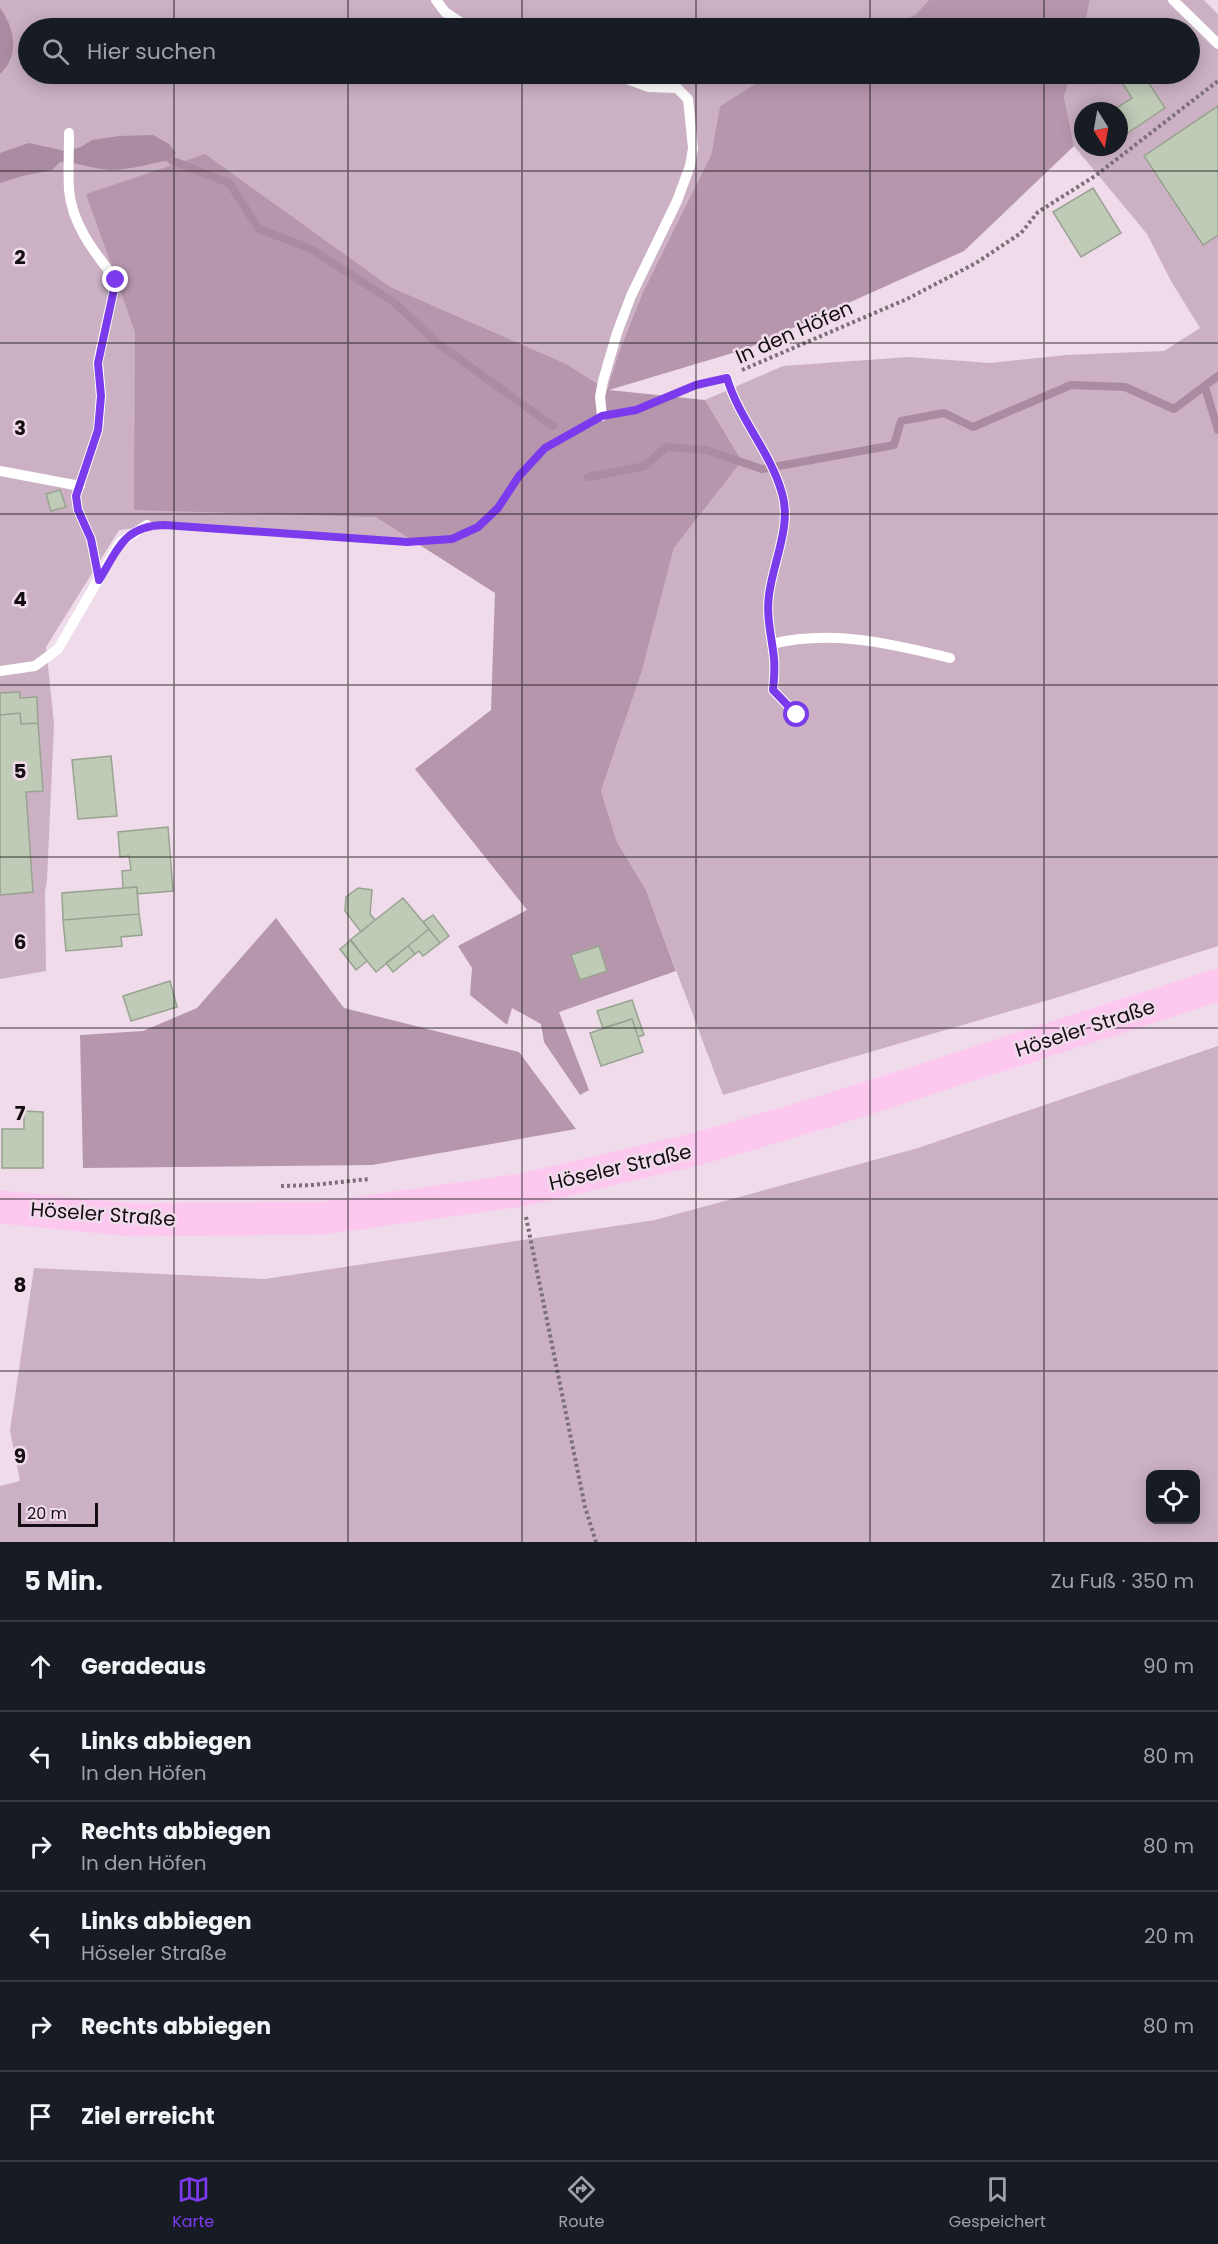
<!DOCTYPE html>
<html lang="de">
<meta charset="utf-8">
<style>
:root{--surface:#171b24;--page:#20242c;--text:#f1f3f6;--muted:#9ea1a6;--line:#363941;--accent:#7c3aed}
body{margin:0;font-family:Poppins,sans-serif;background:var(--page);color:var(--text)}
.controls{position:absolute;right:18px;bottom:18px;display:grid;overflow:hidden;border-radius:12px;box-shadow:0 3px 15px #0003}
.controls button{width:54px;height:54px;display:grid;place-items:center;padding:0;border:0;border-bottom:2px solid var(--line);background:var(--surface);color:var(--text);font:30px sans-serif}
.compass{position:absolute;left:1074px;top:102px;width:54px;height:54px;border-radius:50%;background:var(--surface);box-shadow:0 3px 15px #0003;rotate:169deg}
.scale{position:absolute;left:18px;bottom:15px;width:80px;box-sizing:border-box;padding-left:6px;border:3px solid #140e13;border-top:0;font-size:16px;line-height:21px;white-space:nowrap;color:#140e13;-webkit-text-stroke:4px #efdbe9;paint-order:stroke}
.stop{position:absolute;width:18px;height:18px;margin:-14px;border:4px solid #7c3aed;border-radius:50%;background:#fff}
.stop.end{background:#7c3aed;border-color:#fff;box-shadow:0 2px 6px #0008}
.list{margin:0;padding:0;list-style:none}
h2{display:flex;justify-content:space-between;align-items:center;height:78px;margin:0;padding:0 24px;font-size:26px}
h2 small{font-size:20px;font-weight:400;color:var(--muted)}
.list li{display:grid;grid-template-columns:39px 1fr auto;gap:18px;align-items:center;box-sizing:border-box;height:90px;padding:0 24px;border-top:2px solid var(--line)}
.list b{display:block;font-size:22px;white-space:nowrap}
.list p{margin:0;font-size:20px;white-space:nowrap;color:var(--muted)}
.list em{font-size:20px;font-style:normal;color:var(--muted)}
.icon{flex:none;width:33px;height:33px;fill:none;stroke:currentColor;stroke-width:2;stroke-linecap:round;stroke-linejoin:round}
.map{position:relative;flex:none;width:1218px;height:1542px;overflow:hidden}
.search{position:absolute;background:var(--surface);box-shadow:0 3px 15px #0003;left:18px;right:18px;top:18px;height:66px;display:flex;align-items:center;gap:15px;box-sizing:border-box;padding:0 21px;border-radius:33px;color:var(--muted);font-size:22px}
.sheet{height:618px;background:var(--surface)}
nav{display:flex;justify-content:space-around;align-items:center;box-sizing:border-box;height:84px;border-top:2px solid var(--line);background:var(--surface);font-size:16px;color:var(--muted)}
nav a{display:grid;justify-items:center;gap:3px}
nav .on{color:var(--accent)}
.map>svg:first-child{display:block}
</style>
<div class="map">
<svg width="1218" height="1542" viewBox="0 0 1218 1542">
<rect width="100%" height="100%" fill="#efdbe9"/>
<!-- green -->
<path fill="#cbb1c3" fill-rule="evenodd" d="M0,0H929L915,15L884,28H28V74H771L720,106L711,155L643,292L619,352L607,390L452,539L407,542L164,525L119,530L46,647L54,724L47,880L45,892L46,971L0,979Z
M1090,0H1204L1218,14V946L1062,996L723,1095L646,890L617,842L601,791L642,671L674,548L742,461L705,400L783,366L909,357L990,363L1066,355L1164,351L1200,328L1171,281L1147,234L1074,146L1064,97L1071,74H1190V28H1084ZM1083,111H1119V147H1083Z
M1218,1046V1542H0V1486L20,1481L10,1430L34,1268L265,1279L655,1220L918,1148ZM1150,1474H1196V1520H1150Z"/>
<!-- forest -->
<path fill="#b696ad" d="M929,0H1090L1084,28H884L915,15Z
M771,74H1071L1064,97L1074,146L964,251L746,349L609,390L705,400L742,461L674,548L642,671L601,791L617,842L646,890L676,971L559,1012L589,1090L580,1095L544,1042L541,1024L512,1008L507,1025L470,995L472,968L458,946L527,910L415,769L491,710L495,593L376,517L134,510L135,332L86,194L205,154L390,287L566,364L607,390L619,352L643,292L711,155L720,106Z
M276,918L344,1008L519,1052L576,1129L372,1165L83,1168L80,1035L143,1031L197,1008Z"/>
<!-- water -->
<path fill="#aa8ba1" d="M0,8C14,27 21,55 0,74Z
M153,135L169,144L176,153L171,160C151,163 130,170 110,170C92,169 78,162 60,162L52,170L22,176L0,183V153L29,143L65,151L81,147L92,140L119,136Z"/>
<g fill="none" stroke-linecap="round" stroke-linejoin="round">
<!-- stream -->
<path stroke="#aa8ba1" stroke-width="8" d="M171,160L229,183L259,229L309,248L395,303L437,343L553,426
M1205,387L1218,430
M588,477L645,466L666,447L706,450L762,469L894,445L901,421L944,413L973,427L1071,385L1125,387L1174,409L1218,376"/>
</g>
<!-- building -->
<path fill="#bfcab7" stroke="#99a391" stroke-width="1.5" d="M713,74H731L721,82Z
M1133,74H1143L1165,108L1123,136L1119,129V111H1112L1132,98L1121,81Z
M1218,106V235L1203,245L1144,156Z
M1093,188L1121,233L1081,257L1053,212Z
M60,490L66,507L51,511L46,494Z
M20,692V698L37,697L38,723L21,724L20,713L0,715V693Z
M20,713L21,724L38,723L43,791L26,792L33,892L0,895V715Z
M111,756L117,816L78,819L72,760Z
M168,827L173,891L137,894V887L123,888L122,871L131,870L129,856L120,857L118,832Z
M137,887L139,914L63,920L62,893Z
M358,888L372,890L370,914L375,920L361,932L345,911L346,897Z
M403,898L429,929L376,972L350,940Z
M139,914L142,935L121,937L122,946L66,951L63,920Z
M433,915L449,936L440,943L423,922Z
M429,929L440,943L423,956L419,951L415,954L408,946Z
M351,940L367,961L356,970L340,949Z
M408,946L415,954L393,972L386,963Z
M599,946L607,971L580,980L571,955Z
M170,981L177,1007L131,1021L123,996Z
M632,1000L644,1035L638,1037L632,1019L603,1028L597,1011Z
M632,1019L643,1052L601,1066L590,1033Z
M24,1111L43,1112V1168H2V1129H24Z"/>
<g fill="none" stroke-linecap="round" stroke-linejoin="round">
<!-- path -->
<path stroke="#7b6f78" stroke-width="4" stroke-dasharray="3 3" stroke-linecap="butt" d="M742,370L907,299L976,263L1021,233L1038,212L1095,176L1218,81
M618,413C650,407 678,389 710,382
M163,525L407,542L452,539L478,527L498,508L520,476L545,448L586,425
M281,1186L313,1185L369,1179
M526,1217L585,1507L596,1542"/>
<!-- service -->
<path stroke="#fff" stroke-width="10" d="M436,0L445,12L469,28
M1173,0L1218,44
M69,133C69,152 68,171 69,190C72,225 95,253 116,280L98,362L101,396L98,430L76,496L78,510L91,539L99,580
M727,378C739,419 770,451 782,493C792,526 773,562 769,595C766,618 772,637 774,659C775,669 774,680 773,690L797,715
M602,416L600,397L603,381L617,333L631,296L677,201L690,166L693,148L688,99L677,88L649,87L613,74
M0,471L80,486
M772,644C831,629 893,644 950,658
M0,671L35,666L58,649L120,542L147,525"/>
<!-- primary -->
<path stroke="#fcc8f0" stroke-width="33" d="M0,1207L132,1220L324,1218L522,1190L697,1149L824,1112L1218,985"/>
</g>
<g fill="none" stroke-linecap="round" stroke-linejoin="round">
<!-- route -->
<path stroke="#7c3aed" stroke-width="8" d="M116,280L98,363L101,396L98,430L76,496L78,510L91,539L99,580C118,550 123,526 164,525L407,542L452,539L478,527L498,508L519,476L545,448L602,416L636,410L696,385L727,378C739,419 770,451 782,493C792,526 773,562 769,595C766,618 772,637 774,659C775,669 774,680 773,690L797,715"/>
</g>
<!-- grid -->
<path fill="none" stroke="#140e13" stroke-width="1.5" stroke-opacity="0.55" d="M174,0V28M348,0V28M522,0V28M696,0V28M870,0V28M1044,0V28M174,74V1542M348,74V1542M522,74V1542M696,74V1542M870,74V1542M1044,74V1542M0,171H1218M0,343H1218M0,514H1218M0,685H1218M0,857H1218M0,1028H1218M0,1199H1218M0,1371H1218"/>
<g text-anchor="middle" stroke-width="5" stroke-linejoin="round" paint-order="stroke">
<!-- street labels -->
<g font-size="20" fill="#140e13" stroke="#efdbe9">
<text transform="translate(794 332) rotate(-24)" y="7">In den Höfen</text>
<text transform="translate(1085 1028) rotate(-18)" y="7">Höseler Straße</text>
<text transform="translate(620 1167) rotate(-13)" y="7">Höseler Straße</text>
<text transform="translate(103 1214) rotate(4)" y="7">Höseler Straße</text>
</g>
</g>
<g font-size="20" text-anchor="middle" font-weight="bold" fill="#140e13" stroke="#efdbe9" stroke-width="5" stroke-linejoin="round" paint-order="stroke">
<text x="20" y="264">2</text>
<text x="20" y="435">3</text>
<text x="20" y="606">4</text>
<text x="20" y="778">5</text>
<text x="20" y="949">6</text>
<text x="20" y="1120">7</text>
<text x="20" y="1292">8</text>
<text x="20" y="1463">9</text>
</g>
</svg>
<div class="controls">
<button><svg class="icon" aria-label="locate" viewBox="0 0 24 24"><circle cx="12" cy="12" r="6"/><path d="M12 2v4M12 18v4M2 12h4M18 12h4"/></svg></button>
</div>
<svg class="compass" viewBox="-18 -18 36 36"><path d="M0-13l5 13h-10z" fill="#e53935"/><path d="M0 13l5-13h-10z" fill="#9ea1a6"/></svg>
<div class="scale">20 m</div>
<div class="stop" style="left:797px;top:715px"></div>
<div class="stop end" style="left:116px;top:280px"></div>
<div class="search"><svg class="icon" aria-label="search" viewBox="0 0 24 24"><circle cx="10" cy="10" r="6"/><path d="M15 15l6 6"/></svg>Hier suchen</div>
</div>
<section class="sheet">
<h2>5 Min.<small>Zu Fuß · 350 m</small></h2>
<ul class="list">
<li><svg class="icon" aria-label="ahead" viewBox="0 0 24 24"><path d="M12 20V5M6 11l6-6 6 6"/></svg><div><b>Geradeaus</b></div><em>90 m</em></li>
<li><svg class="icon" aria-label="left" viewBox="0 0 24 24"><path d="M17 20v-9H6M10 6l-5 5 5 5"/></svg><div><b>Links abbiegen</b><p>In den Höfen</p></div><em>80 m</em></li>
<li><svg class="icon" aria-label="right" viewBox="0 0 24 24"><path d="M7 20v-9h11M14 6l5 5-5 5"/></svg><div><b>Rechts abbiegen</b><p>In den Höfen</p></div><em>80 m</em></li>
<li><svg class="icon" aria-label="left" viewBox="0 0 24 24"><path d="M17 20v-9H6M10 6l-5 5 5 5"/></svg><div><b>Links abbiegen</b><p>Höseler Straße</p></div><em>20 m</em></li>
<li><svg class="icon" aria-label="right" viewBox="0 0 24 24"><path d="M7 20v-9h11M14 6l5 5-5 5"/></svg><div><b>Rechts abbiegen</b></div><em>80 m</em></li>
<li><svg class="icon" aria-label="arrive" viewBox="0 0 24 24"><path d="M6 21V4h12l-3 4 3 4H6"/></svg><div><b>Ziel erreicht</b></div></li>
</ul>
</section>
<nav>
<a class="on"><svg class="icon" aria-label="map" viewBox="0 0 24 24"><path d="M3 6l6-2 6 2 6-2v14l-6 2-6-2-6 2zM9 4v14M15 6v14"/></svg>Karte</a>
<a><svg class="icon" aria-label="directions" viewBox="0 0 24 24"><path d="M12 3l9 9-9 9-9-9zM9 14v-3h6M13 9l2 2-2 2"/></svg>Route</a>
<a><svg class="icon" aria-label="saved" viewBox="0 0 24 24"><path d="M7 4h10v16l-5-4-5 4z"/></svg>Gespeichert</a>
</nav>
